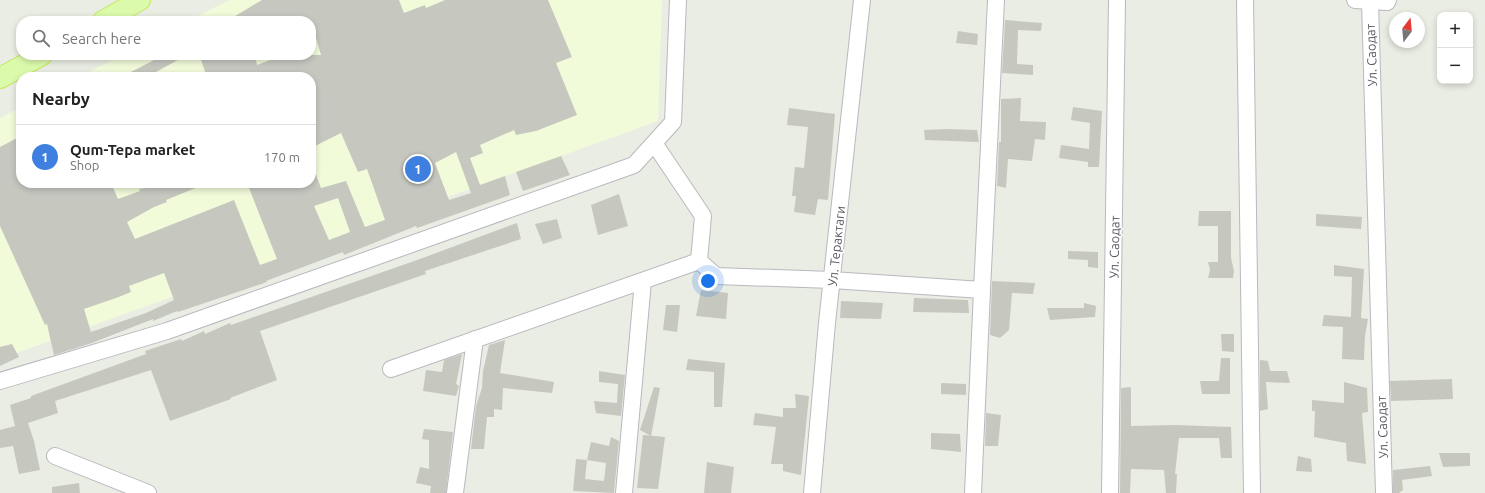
<!DOCTYPE html>
<meta charset="utf-8">
<style>
:root{--surface:#fff;--page:#f2f2f2;--text:#222;--muted:#767676;--line:#e0e0e0;--accent:#775a2c}
body{margin:0;font-family:Ubuntu,sans-serif;background:var(--page);color:var(--text)}
.controls{position:absolute;right:12px;top:12px;display:grid;overflow:hidden;border-radius:8px;box-shadow:0 2px 6px #0003}
.controls button{width:36px;height:36px;display:grid;place-items:center;padding:0;border:0;border-bottom:1px solid var(--line);background:var(--surface);color:var(--text);font:20px sans-serif}
.compass{position:absolute;left:1389px;top:12px;width:36px;height:36px;border-radius:50%;background:var(--surface);box-shadow:0 2px 6px #0003;rotate:16deg}
.you{position:absolute;left:708px;top:281px;width:14px;height:14px;margin:-10px;border:3px solid #fff;border-radius:50%;background:#1a73e8;box-shadow:0 0 0 6px #1a73e833}
.badge{display:grid;place-items:center;width:26px;height:26px;border-radius:50%;background:var(--accent);color:#fff;font-size:13px;font-weight:700}
.pin{position:absolute;translate:-50% -50%;border:2px solid #fff;box-shadow:0 1px 4px #0006}
.list{margin:0;padding:0;list-style:none}
h2{display:flex;justify-content:space-between;align-items:center;height:52px;margin:0;padding:0 16px;font-size:17px}
h2 small{font-size:13px;font-weight:400;color:var(--muted)}
.list li{display:grid;grid-template-columns:26px 1fr auto;gap:12px;align-items:center;box-sizing:border-box;height:64px;padding:0 16px;border-top:1px solid var(--line)}
.list b{display:block;font-size:15px;white-space:nowrap}
.list p{margin:0;font-size:13px;white-space:nowrap;color:var(--muted)}
.list em{font-size:13px;font-style:normal;color:var(--muted)}
.icon{flex:none;width:22px;height:22px;fill:none;stroke:currentColor;stroke-width:2;stroke-linecap:round;stroke-linejoin:round}
.map{position:relative;flex:none;width:1485px;height:493px;overflow:hidden}
.search{position:absolute;background:var(--surface);box-shadow:0 2px 6px #0003;left:16px;top:16px;width:300px;height:44px;display:flex;align-items:center;gap:10px;box-sizing:border-box;padding:0 14px;border-radius:16px;color:var(--muted);font-size:15px}
.panel{position:absolute;background:var(--surface);box-shadow:0 2px 6px #0003;left:16px;top:72px;width:300px;height:116px;border-radius:16px}
.map>svg:first-child{display:block}
</style>
<div class="map">
<svg width="1485" height="493" viewBox="0 0 1485 493">
<rect width="100%" height="100%" fill="#eaede3"/>
<!-- commercial -->
<path fill="#f1fbda" d="M229,0H662L658,121L0,359V118L21,107V183H311V77H79L122,55H311V21H188Z"/>
<!-- building -->
<path fill="#c6c8c0" fill-rule="evenodd" d="M262,0H399L404,13L425,5L426,8L445,0H548L572,57L556,63L577,115L536,131L516,135L514,130L480,145L483,153L470,158L480,185L505,176L510,195L417,228L416,226L344,255L343,252L266,281L267,282L178,312L177,311L153,321V319L92,343L54,355L47,324L45,325L0,226V147L21,136V183H111L118,199L140,191L139,189L153,187L151,183H208L166,200L167,202L154,207L127,222L135,239L234,200L260,265L277,259L247,183H311L312,164L321,188L346,181L365,227L385,220L367,169L358,172L341,133L311,148V77H207L201,60L215,55H255L257,65L283,55H321L311,21H227ZM456,152L471,193L449,200L435,163ZM338,198L350,232L329,240L314,206ZM164,273L174,300L146,313L91,332L84,309L116,298L131,292L129,286Z
M1005,20L1042,23L1041,31L1018,30L1017,64L1033,65V75L1002,73Z
M958,31L978,34L977,45L956,43Z
M164,55H187L147,77H121Z
M1021,98L1020,121L1046,122L1045,140L1035,139L1032,161L1008,159L1006,188L997,186L999,142H1001V99Z
M1073,107L1102,111L1099,167H1088V162L1059,158L1061,145L1089,149L1090,123L1071,120Z
M789,108L835,114L828,200L818,199L815,215L794,212L796,196H792L795,167L804,168L808,127L787,125Z
M947,129L977,130L979,142L925,140L924,130Z
M561,156L570,175L523,191L516,172Z
M619,194L628,226L598,235L591,205Z
M1199,211H1231V258L1234,271L1233,278H1208L1210,270L1208,262H1218V226H1198Z
M1316,214L1362,217L1361,229L1316,226Z
M557,219L562,238L543,244L535,224Z
M517,223L521,239L425,271L426,274L260,331L277,380L230,398L231,399L170,421L151,370L55,401L58,413L28,423L34,441L40,470L19,474L13,446L0,448V430L15,426L10,405L31,398V396L146,354L145,351L181,339L182,341L204,331L205,334L230,323L231,325L420,259Z
M1068,251L1098,252V268L1088,267V260L1068,259Z
M1334,265L1364,269L1361,318L1368,319L1365,336L1364,360L1342,359L1343,327L1322,326L1324,315L1351,317L1352,277L1334,276Z
M992,281L1035,283L1033,294L1012,293L1009,330L1000,338L990,335Z
M701,290L728,293L726,319L696,316Z
M914,298L968,300L969,313L913,312Z
M841,301L883,303L881,319L840,318Z
M1084,303L1096,306L1095,317L1050,320L1047,308H1084Z
M666,305H680L677,332L663,330Z
M1221,334H1234V352L1222,351Z
M505,340L500,373L554,382L552,393L503,388L502,410L494,409V417H487L484,449H471L476,406L482,388L483,371L489,345Z
M12,344L19,357L0,366V347Z
M462,354L456,384L459,386L456,396L423,391L426,370L442,372L444,360Z
M1221,358H1230V394H1202L1200,381H1219Z
M688,359L725,363L722,407H714V372L686,370Z
M1260,360L1268,361L1270,371H1287L1290,383L1266,382L1268,409L1260,411Z
M599,371L625,375L621,416L596,413L594,401L617,403L618,384L599,382Z
M1452,379L1453,399L1391,401L1390,381Z
M1344,382L1367,388L1368,412L1362,413L1366,464L1347,461L1346,443L1314,437L1315,411H1312V400L1344,403Z
M941,383L966,384V395L941,394Z
M654,387L660,388L651,436L640,430Z
M1131,387V426L1175,425L1231,427L1232,458H1221L1219,438H1179L1175,474H1177L1176,493H1166L1164,470L1131,469L1130,493H1120L1121,388Z
M795,394L809,396L801,475L783,471V464H771L776,427L753,425L755,413L783,417V408H796Z
M986,413L1001,415L998,446H985Z
M424,429L453,432L446,493H430L431,486L416,483L420,467L429,469V440L422,439Z
M931,433L960,434L961,452L931,449Z
M643,435L665,437L658,489L637,488Z
M611,437L619,441L614,493L573,491L576,459L587,460L591,442L609,446ZM587,460L606,463L604,481L585,479Z
M1439,453H1470V466L1443,467Z
M1298,456L1311,459L1312,472L1296,471Z
M707,462L734,467L731,493H704Z
M1430,466L1432,476L1402,480L1403,490L1399,493H1393V470Z
M79,483L80,493H52V487Z"/>
<g fill="none" stroke-linecap="round" stroke-linejoin="round">
<defs>
<path id="minor" d="M1245,0L1252,493
M1355,0L1387,2L1388,0
M1370,1L1384,493
M699,261L716,276L832,280L982,290L996,0
M391,369L699,261L703,216L654,143
M0,381L167,331L634,165L673,122L678,0
M55,456L148,493
M455,493L475,339
M624,493L643,281
M812,493L827,323L862,0
M973,493L982,290
M1110,493L1117,0"/>
<path id="major" d="M103,21L140,0
M0,78L42,55"/>
</defs>
<!-- minor casing -->
<use href="#minor" stroke="#b9b8bf" stroke-width="18"/>
<!-- major casing -->
<use href="#major" stroke="#c5e861" stroke-width="22"/>
<!-- minor -->
<use href="#minor" stroke="#fff" stroke-width="16"/>
<!-- major -->
<use href="#major" stroke="#dcfaab" stroke-width="20"/>
</g>
<g text-anchor="middle" stroke-width="3" stroke-linejoin="round" paint-order="stroke">
<!-- street labels -->
<g font-size="13" fill="#5c5b63" stroke="#fff">
<text transform="translate(1371 55) rotate(-92)" y="5">Ул. Саодат</text>
<text transform="translate(836 246) rotate(-84)" y="5">Ул. Терактаги</text>
<text transform="translate(1114 247) rotate(-89)" y="5">Ул. Саодат</text>
<text transform="translate(1382 427) rotate(-92)" y="5">Ул. Саодат</text>
</g>
</g>
</svg>
<div class="controls">
<button>+</button>
<button>−</button>
</div>
<svg class="compass" viewBox="-18 -18 36 36"><path d="M0-13l5 13h-10z" fill="#e53935"/><path d="M0 13l5-13h-10z" fill="#767676"/></svg>
<div class="you"></div>
<div class="pin badge" style="left:418px;top:169px;background:#3f7fe0">1</div>
<div class="search"><svg class="icon" aria-label="search" viewBox="0 0 24 24"><circle cx="10" cy="10" r="6"/><path d="M15 15l6 6"/></svg>Search here</div>
<section class="panel">
<h2>Nearby<small></small></h2>
<ul class="list">
<li><span class="badge" style="background:#3f7fe0">1</span><div><b>Qum-Tepa market</b><p>Shop</p></div><em>170 m</em></li>
</ul>
</section>
</div>
